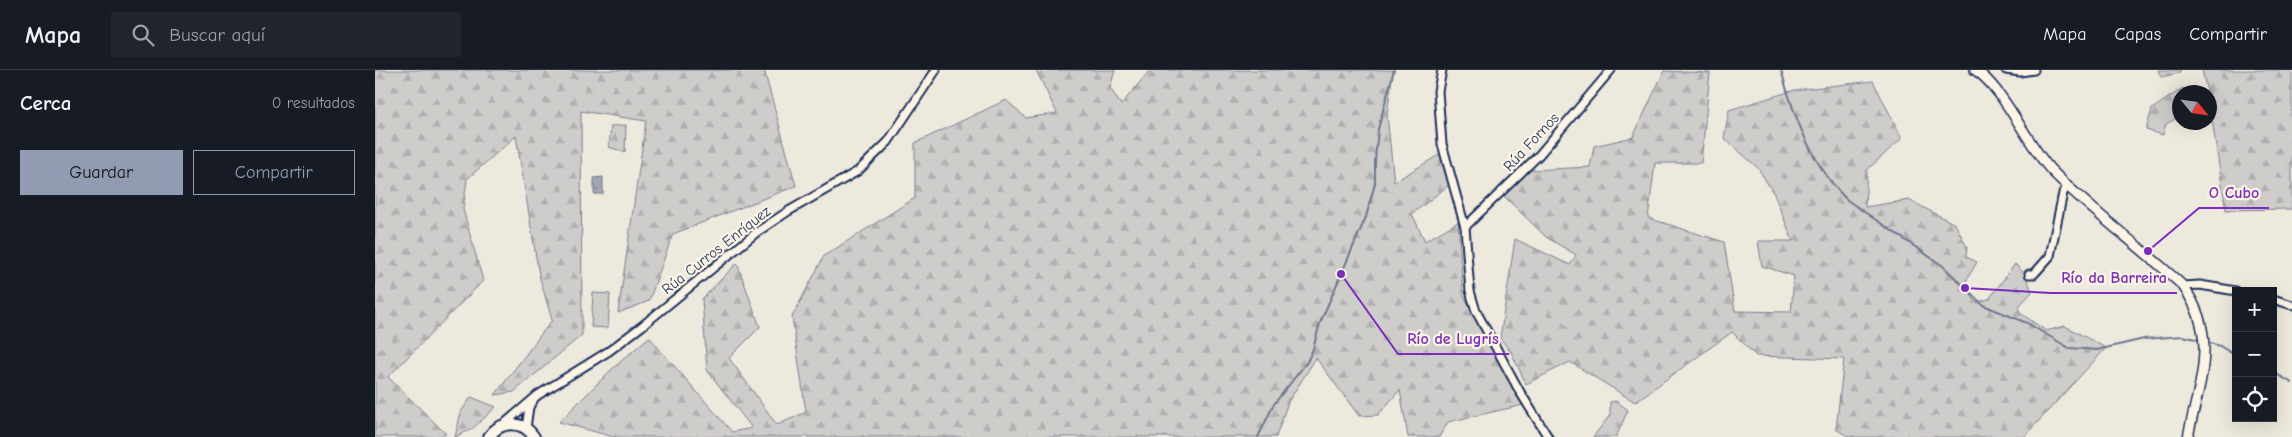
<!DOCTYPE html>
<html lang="es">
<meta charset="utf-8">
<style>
:root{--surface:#171b24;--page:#20242c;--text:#f1f3f6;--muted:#9ea1a6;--line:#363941;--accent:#919bb2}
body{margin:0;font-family:"Comic Neue",sans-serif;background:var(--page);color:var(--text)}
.controls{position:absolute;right:15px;bottom:15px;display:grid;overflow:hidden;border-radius:0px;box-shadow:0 5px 20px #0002}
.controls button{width:45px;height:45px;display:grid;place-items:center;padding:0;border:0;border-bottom:1px solid var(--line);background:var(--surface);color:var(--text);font:25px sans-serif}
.compass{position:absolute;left:1797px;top:15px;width:45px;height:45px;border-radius:50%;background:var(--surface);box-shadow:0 5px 20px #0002;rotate:119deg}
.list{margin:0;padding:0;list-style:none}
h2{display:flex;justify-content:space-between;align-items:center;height:65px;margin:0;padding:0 20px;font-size:21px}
h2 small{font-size:16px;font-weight:400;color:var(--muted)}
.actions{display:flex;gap:10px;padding:15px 20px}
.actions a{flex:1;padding:11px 0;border:1px solid var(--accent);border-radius:0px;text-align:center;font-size:18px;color:var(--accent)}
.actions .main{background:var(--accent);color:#111}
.icon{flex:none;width:28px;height:28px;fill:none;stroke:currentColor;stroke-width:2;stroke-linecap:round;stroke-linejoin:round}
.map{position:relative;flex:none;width:1917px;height:367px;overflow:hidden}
header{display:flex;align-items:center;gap:30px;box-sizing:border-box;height:70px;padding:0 25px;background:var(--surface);border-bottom:1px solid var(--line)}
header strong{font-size:24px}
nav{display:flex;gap:28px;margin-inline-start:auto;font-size:18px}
.search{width:350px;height:45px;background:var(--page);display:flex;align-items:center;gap:12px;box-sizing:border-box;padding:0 18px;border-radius:0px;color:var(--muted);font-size:19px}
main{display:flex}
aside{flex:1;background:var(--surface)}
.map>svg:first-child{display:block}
</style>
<header>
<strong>Mapa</strong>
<div class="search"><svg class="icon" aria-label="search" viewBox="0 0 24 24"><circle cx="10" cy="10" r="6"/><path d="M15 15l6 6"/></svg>Buscar aquí</div>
<nav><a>Mapa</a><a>Capas</a><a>Compartir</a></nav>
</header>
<main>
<aside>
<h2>Cerca<small>0 resultados</small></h2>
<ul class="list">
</ul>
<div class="actions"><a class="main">Guardar</a><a>Compartir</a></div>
</aside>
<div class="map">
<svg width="1917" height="367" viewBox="0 0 1917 367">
<defs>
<pattern id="forest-firs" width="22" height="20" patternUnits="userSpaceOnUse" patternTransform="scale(1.25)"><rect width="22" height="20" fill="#cfcdca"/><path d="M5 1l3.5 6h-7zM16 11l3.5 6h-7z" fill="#b1b0b0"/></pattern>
<pattern id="water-ripples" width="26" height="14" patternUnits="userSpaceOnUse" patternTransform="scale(1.25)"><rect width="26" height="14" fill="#a2a7af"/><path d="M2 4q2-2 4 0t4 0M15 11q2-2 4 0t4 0" fill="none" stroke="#838892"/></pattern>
</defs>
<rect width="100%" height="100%" fill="#eee9dd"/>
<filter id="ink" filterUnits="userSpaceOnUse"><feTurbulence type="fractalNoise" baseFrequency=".02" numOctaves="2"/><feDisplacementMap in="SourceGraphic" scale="10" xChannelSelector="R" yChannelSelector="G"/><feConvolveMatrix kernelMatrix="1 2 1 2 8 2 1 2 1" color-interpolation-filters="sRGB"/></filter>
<g filter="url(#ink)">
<!-- grass -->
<path fill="#cfcdca" stroke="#757e94" d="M218,223L235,224L233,258L216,257Z"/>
<!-- forest -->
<path fill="url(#forest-firs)" stroke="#757e94" d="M0,0H389L421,116L298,164L274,231L243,243L271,51L206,41L207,265L139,322L120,325L177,250L164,205L141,66L92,109L88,139L108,211L13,307L71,364L62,367H0Z
M661,0H740L735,18L746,35L775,0H1018L1012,45L1019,112L1067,83L1074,115L1037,144L1050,171L1083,152L1088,224L1148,335L1073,352L1064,367H1033L1025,320L1003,345L984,346L941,288L913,332L901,367H239L184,352L236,300L274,267L357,362L377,358L332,300L327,229L362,193L385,257L354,288L402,355L431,342L417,247L449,186L540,128V73L631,30L651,48L682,43Z
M1783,0H1805V3L1786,7Z
M1827,0H1917V139L1851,140L1835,38L1834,22H1832Z
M1289,1L1335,3L1326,93H1280L1273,148L1349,172L1360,241L1416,242L1419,206L1387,196L1383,171H1418L1399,124L1383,98L1349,68L1354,40L1420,20L1498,11L1527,68L1492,100L1490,137L1534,130L1580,154L1592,177L1591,187L1602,192L1591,211L1598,228L1602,232L1614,229L1640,194L1650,204L1657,222L1645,235L1644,242L1671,261L1690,256L1731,278L1649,367H1474L1461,359L1469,289L1381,286L1357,262L1260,332L1195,292L1151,314L1137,284L1125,268L1140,169L1195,195L1201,185L1171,167L1128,125L1156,100L1215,97L1219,76L1258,67Z
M1808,18L1812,22H1804V47L1791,54L1788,65L1771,60L1777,39Z
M251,55L250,82L234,77L236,56Z
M96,327L121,337L97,359L80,367L86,342Z
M1241,331L1253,340L1241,367H1218L1235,345V332Z"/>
<!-- water -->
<path fill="url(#water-ripples)" stroke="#6c778f" d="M228,107V124H219V108Z"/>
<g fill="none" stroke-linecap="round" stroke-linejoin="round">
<!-- stream -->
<path stroke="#6c778f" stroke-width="2" d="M1406,0C1419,47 1437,95 1472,130L1568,196L1608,235L1652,253L1694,278L1722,280L1769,269L1808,266L1824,270
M1831,272L1845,276L1861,286
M1898,302L1917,313
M883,367L899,334L932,292L938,279L945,253L991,147L1000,113V90L1003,59L1019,0"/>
<defs>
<path id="minor" d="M1067,0L1063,21L1067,74L1090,157L1095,221L1101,241L1145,322L1173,367
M1631,0L1645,2L1659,0
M1090,157L1164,85L1236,0
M1654,204H1659L1675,186L1688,123L1693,115
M1808,216L1825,215L1861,221
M1898,229L1917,235
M129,354L163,325L234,281L267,256L382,162L412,142L483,101L513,72L561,0
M151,358L154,337L158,331"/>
<path id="major" d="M1600,0C1628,17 1652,74 1676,100C1717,142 1765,176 1808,216C1845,268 1824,311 1813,367"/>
<path id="highway" d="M114,367C125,350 148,350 159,367"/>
</defs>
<!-- minor casing -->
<use href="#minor" stroke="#1b2f5e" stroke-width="11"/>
<!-- major casing -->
<use href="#major" stroke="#1b2f5e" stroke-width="12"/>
<!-- highway casing -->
<use href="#highway" stroke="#1b2f5e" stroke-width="14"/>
<!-- minor -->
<use href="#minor" stroke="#fcf5e5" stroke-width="7"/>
<!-- major -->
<use href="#major" stroke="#fcf5e5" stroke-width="9"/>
<!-- highway -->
<use href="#highway" stroke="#fcf5e5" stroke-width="10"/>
</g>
</g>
<g text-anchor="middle" stroke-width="4.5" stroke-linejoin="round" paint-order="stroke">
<!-- street labels -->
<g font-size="15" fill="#1b2f5e" stroke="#fcf5e5">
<text transform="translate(1156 72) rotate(-47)" y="5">Rúa Fornos</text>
<text transform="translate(341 180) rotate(-38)" y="5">Rúa Curros Enríquez</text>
</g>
</g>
<!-- callouts -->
<path fill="none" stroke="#7b2cbf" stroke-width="2" d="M1773 181L1824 138H1894M1590 218L1676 223H1802M966 204L1023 284H1134"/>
<g fill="#7b2cbf" stroke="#fcf5e5" stroke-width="2">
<circle cx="1773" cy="181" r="5"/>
<circle cx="1590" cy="218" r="5"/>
<circle cx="966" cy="204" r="5"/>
</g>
<g font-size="16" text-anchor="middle" font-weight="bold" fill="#7b2cbf" stroke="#fcf5e5" stroke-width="4.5" stroke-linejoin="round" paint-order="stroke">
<text x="1859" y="128">O Cubo</text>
<text x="1739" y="213">Río da Barreira</text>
<text x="1078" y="274">Río de Lugrís</text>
</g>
</svg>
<div class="controls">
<button>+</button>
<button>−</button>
<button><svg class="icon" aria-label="locate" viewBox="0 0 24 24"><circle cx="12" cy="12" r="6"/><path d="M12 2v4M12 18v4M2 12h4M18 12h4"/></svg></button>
</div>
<svg class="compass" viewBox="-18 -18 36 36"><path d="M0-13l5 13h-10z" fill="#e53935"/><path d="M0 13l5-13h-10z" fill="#9ea1a6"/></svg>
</div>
</main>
